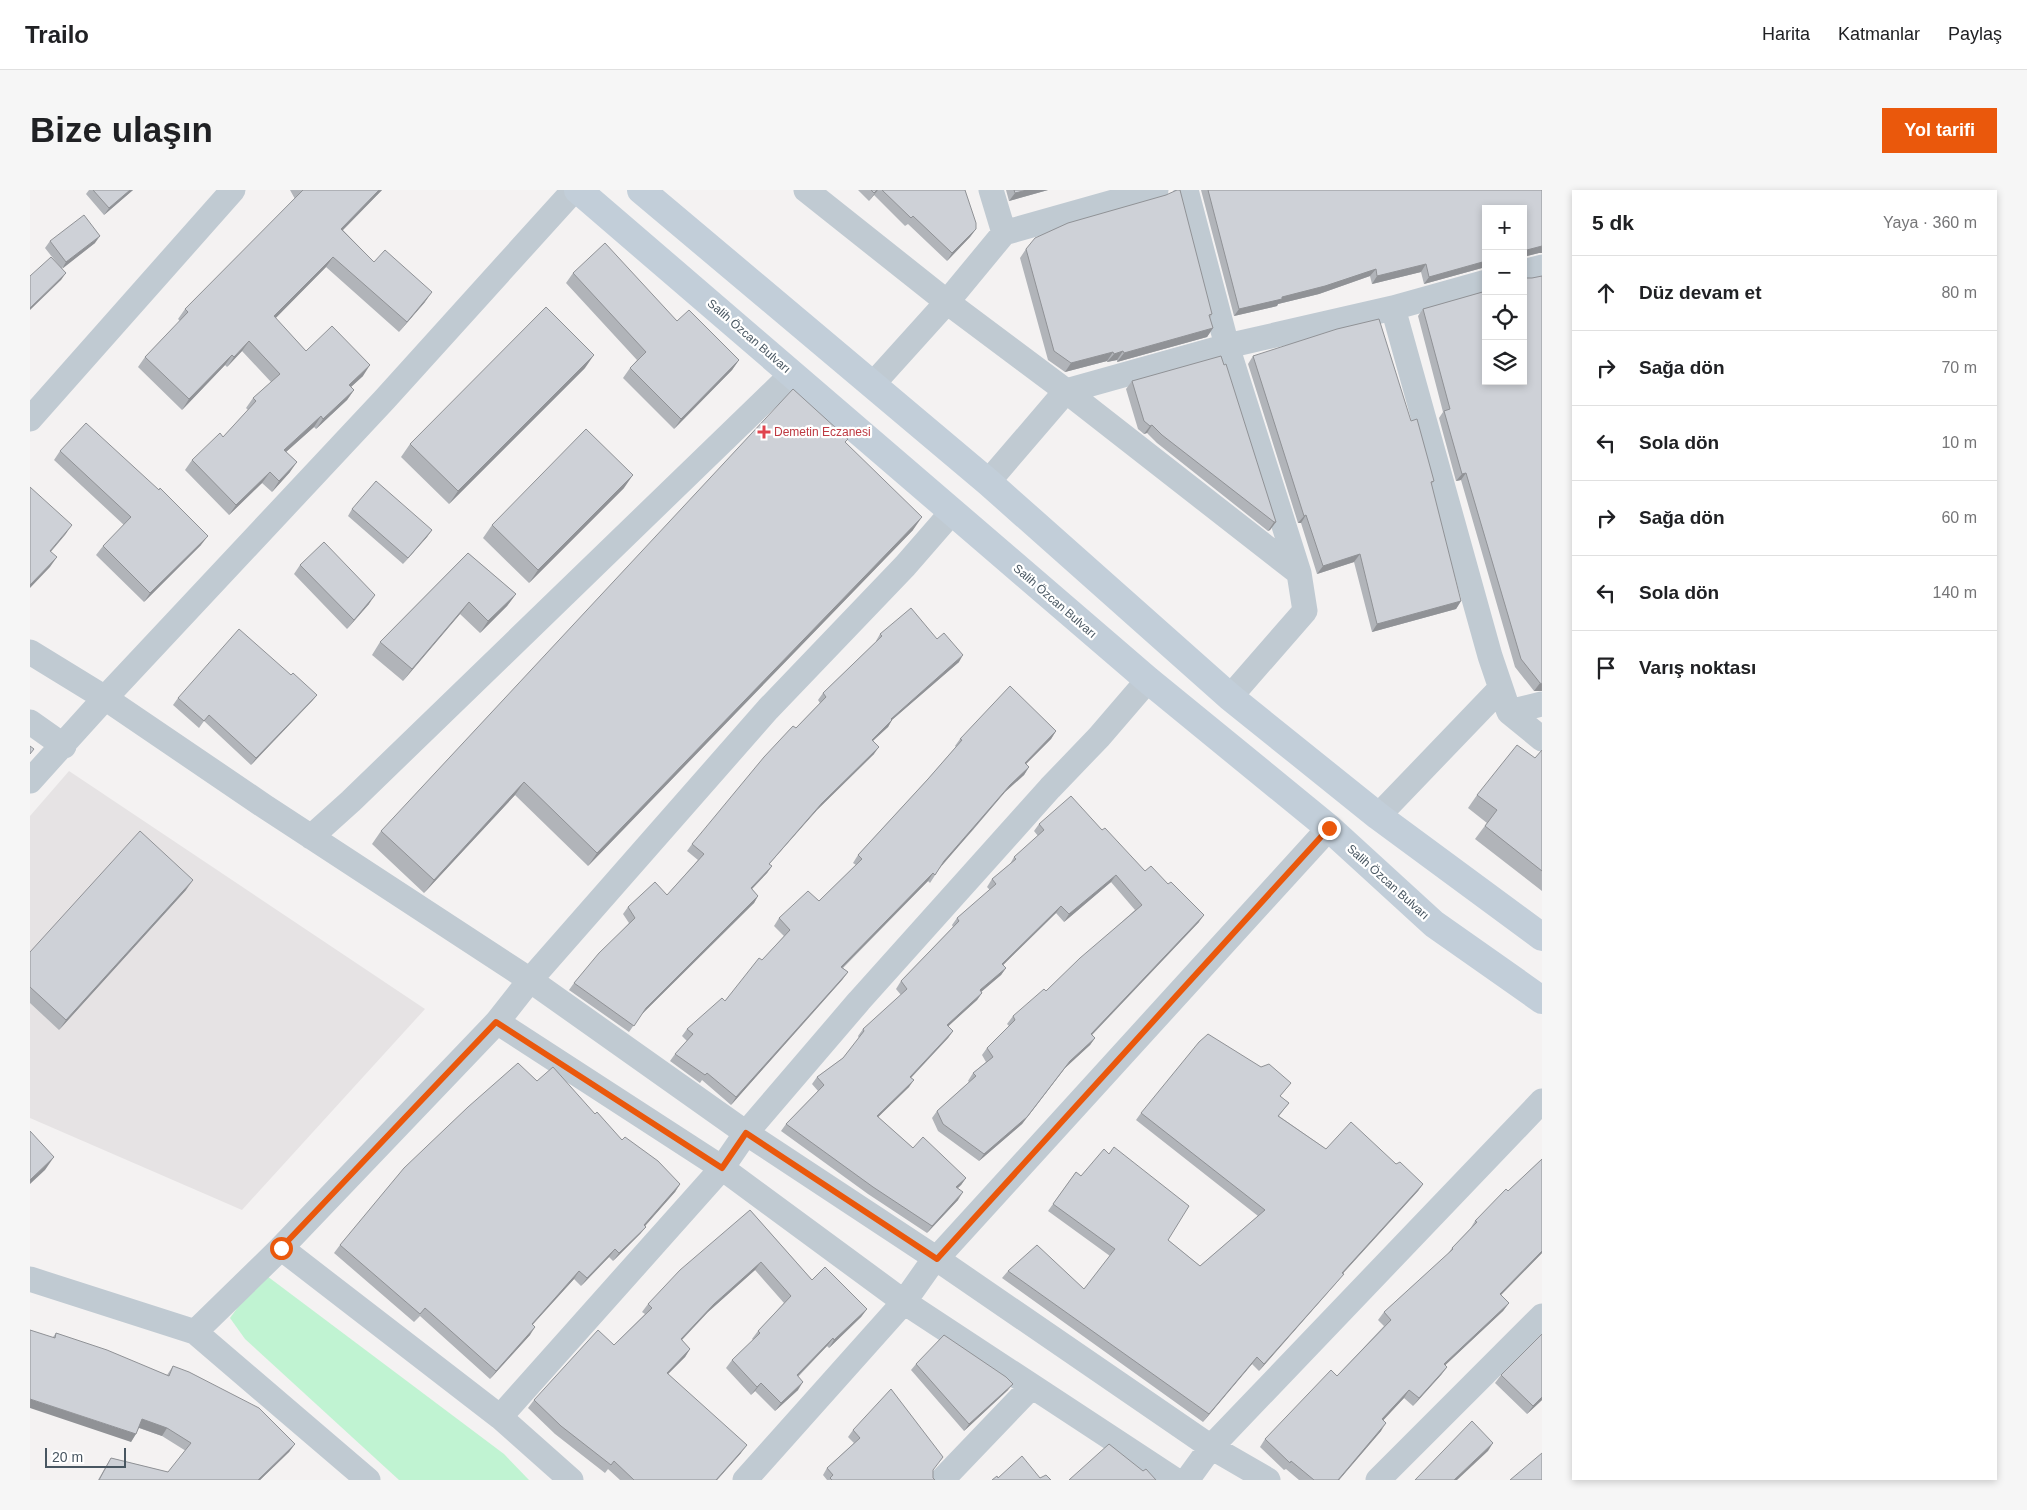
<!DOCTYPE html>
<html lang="tr">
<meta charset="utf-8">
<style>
:root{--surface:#fff;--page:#f6f6f6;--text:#202124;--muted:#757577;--line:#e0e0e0;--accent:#ea580c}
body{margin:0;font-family:Helvetica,sans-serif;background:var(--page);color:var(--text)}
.controls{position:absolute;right:15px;top:15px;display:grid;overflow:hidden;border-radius:0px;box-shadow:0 2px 8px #0003}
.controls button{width:45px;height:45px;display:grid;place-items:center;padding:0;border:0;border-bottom:1px solid var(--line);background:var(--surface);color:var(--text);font:25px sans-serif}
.scale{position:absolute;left:15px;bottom:12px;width:81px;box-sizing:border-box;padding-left:5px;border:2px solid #485661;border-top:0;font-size:14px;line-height:18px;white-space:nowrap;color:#485661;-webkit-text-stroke:4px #fff;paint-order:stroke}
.stop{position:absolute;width:15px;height:15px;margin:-11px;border:4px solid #ea580c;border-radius:50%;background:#fff}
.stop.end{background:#ea580c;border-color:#fff;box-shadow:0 1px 5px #0008}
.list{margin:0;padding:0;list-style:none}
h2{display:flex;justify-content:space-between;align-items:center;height:65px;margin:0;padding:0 20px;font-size:21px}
h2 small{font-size:16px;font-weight:400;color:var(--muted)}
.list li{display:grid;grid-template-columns:32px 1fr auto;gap:15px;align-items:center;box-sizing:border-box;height:75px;padding:0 20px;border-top:1px solid var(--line)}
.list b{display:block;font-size:19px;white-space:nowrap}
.list em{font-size:16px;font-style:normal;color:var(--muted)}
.icon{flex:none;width:28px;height:28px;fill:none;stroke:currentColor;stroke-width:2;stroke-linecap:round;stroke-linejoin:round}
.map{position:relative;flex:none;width:1512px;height:1290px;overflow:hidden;border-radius:0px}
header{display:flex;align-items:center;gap:30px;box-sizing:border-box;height:70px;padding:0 25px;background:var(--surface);border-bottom:1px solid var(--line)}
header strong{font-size:24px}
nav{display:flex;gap:28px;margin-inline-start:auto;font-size:18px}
.intro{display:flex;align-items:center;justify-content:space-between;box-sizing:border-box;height:120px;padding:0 30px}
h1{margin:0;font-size:35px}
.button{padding:12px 22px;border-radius:0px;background:var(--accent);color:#fff;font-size:18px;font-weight:700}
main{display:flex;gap:30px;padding:0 30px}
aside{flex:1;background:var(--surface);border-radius:0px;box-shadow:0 2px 8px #0003}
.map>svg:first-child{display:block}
</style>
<header>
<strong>Trailo</strong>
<nav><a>Harita</a><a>Katmanlar</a><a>Paylaş</a></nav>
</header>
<div class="intro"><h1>Bize ulaşın</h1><a class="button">Yol tarifi</a></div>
<main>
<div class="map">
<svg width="1512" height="1290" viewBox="0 0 1512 1290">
<rect width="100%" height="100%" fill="#f4f2f2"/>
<!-- education -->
<path fill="#e6e3e4" d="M39,581L395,819L212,1020L0,928V626Z"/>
<!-- green -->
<path fill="#c0f3d2" d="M233,1083L474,1264L499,1290H369L215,1149L200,1128Z"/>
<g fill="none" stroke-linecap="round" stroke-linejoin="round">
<!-- street -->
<path stroke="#c0cad2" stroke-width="25" d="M776,0L917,112L1036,201L1269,383L1275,421L1200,507
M961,0L974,43L1126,0
M1156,0L1197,156L1269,383
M1493,82L1512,77
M1363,118L1460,466L1479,522L1512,549
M843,194L917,112L974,43
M0,229L203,0
M958,292L1036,201L1197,156L1363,118L1456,92
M0,462L75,508L234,616L500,790L716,943L907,1069L1181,1257L1238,1290
M0,532L34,556
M0,591L75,508L355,209L544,0
M1348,626L1470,499L1479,522L1512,514
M281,647L321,611L762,184
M467,832L692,978L874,1112L1145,1290
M251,1058L470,1227L541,1290
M0,1089L165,1142L338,1290
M165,1142L251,1058L467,832L500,790L738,519L875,376L922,322
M470,1227L692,978L716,943L829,811L1020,598L1069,547L1118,490
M715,1290L874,1112L898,1078L1299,638
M912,1290L1002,1196
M1157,1290L1181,1257L1512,911
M1348,1290L1512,1126"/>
<!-- secondary -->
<path stroke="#c2ced9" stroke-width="28" d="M548,0L1118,490L1299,638L1404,734L1512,810
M611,0L958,292L1200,507L1348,626L1512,747"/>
</g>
<!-- wall -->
<path fill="#b1b4b9" d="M59,0H103L74,25L56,4Z
M260,0H352L313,40L344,72L395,112L369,142L296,77L245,128L276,161L333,186L321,197L324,200L317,210L286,239L284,237L256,262L260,282L242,302L232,293L199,325L155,280L162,270L193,247L218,220L216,218L223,208L241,192L212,161L197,177L195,175L152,220L108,177L115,167L150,131L148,129L155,119L265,9Z
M828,0H935L946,39L940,47L917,71L878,34L875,36L844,5L839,11Z
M976,0H1018L979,11Z
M1171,0H1512V63H1509L1493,67V19L1452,78L1394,94L1391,82L1342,94L1340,86L1289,104L1248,114L1247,116L1204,126Z
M20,51L65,53L32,78L31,90L30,77L15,58Z
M996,59L1182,124L1180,128L1183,138L1177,147L1087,172V170L1077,172V171L1035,182L1018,170L990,68Z
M543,83L647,131L709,170L702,180L644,239L593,188L600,178L607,170L536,93Z
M1512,86V501H1504L1485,477L1431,290L1426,291L1409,228L1413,222L1388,126L1393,119L1456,101L1495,88H1502Z
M1223,166L1381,231L1404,291L1401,295L1431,411L1426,419L1342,442L1324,372L1287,384L1271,333H1268L1218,174Z
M555,178L419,314L371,267L380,254Z
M1102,191L1246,332L1240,340L1238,341L1127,253L1117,243L1114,244L1108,239L1096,199Z
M815,253L883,340L558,676L485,605L394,703L342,654L351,641Z
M30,261L129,300L171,355L114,412L66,365L73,356L94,335L24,270Z
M594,298L499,393L453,348L462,335Z
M322,319L402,340L397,347L373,374L318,326Z
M438,363L486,404L477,416L450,443L430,424L373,491L342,465L350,452Z
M270,375L339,414L317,439L264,384Z
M850,444L907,449L929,472L862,530L858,537L843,551L844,564L787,620L739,674L742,676L737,683L722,699L728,706L724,713L611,825L599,842L539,800L544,793L599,733L593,724L598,717L637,705L668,670L657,661L662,654L766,538L790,513L788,510L793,503L846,452V451Z
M261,485L287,505L282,511L221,575L174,531L169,538L143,515L148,508Z
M1026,541L1021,549L996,574L999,577L994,585L975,602L943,640L911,676L900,693L898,691L813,778L818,782L812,790L701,915L672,890L670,893L640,871L645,864L657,851L652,846L657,839L695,811L754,746L744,736L749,728L789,711L826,675L823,673L828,665L898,589L926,557L925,556L930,549Z
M1512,560V701L1445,649L1457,633L1438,618L1447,605L1505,568Z
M1009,634L1072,640L1169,732L1062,845L1065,848L1060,855L1035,878L992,934L949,971L908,941L902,928L907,921L939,892L938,891L943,883L956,872L952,865L957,858L979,836L977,834L983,826L1016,801L1105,720L1081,692L1034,732L1026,723L973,775L976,778L971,785L951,802L952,803L947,810L918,836L923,841L918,848L881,888L879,897L848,927L883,958L936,988L931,995L928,998V1010L897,1043L838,1004L751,941L756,934L788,901L782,894L787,887L813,868L829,848L828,846L833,839L871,805L866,799L871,791L923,737L922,735L927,728L960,700L957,697L962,689L980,674L984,667L1008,646L1004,641Z
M156,700L29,840L0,813V762Z
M1231,877L1261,893L1250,906L1259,913L1249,926L1296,959L1366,974L1393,994L1388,1001L1313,1083L1308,1091L1229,1181L1222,1174L1173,1232L972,1088L978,1081L1054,1099L1080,1066L1018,1021L1046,982L1138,1050L1170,1076L1228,1026L1106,930L1111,923Z
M507,891L565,924L592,950L650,994L645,1002L615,1035L616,1037L610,1044L583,1071L579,1067L551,1096L544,1089L502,1135L500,1145L460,1189L390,1126L384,1132L304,1063L310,1055Z
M1512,969V1063L1471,1105L1479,1113L1473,1121L1415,1175L1417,1177L1411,1185L1383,1216L1374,1208L1353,1230L1351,1241L1309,1290H1269L1256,1279L1254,1280L1230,1257L1235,1249L1307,1186L1354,1136L1348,1130L1354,1122L1417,1065L1422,1058L1440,1039L1445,1031L1478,1001Z
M720,1020L782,1090L837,1119L831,1127L799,1158L797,1156L768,1187V1200L745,1221L725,1201L721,1205L696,1178L702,1170L723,1150L722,1149L728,1141L754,1113L725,1080L678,1122L652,1150L660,1159L655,1167L638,1184L711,1263L687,1290H590L578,1279L575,1283L525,1244L498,1218L504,1210L584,1155L615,1124L612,1122L618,1114Z
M26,1143L137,1185L143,1176L265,1254L259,1262L230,1290H68L76,1276L81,1268L138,1282L156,1261L132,1246L109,1238L101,1252L23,1147Z
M886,1174L978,1200L934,1241L881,1180Z
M1471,1185L1512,1210L1497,1224L1465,1193Z
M823,1240L903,1281V1288L905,1290H797L793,1285L797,1278L824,1253L818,1247Z"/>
<!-- shaded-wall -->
<path fill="#909296" d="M100,0H103L74,25L79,18Z
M349,0H352L304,49L311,39Z
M847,0H848L844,5L839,11Z
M997,0H1018L979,11L985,3Z
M946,39L940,47L917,71L922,63Z
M70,46L65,53L32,79L36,72Z
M1512,56V63H1509L1493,67V61L1495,60Z
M303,67L296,77L237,137L244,126Z
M1456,71V78H1452L1394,94L1399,87Z
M1396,74L1391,82L1342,94L1347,86Z
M1346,79L1340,86L1289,104L1248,114L1247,116L1204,126L1209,119Z
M36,83L31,90L0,120V118Z
M402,102L395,112L369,142L377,132Z
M1183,138L1177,147L1087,172L1094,163Z
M219,151L212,161L197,177L204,167Z
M1093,161L1087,170L1077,172L1084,164Z
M1083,162L1077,171L1035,182L1041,173Z
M202,165L195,175L152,220L159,209Z
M564,165L555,178L419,314L428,301Z
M709,170L702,180L644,239L651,229Z
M340,175L333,186L312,205L319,195Z
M324,200L317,210L286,239L293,229Z
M291,226L284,237L247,270L254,260Z
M1122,235L1117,243L1114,244L1120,236Z
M267,272L260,282L242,302L249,291Z
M240,282L232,293L199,325L206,315Z
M1436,283L1431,290L1426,291L1432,284Z
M603,285L594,298L499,393L508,380Z
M1276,325L1271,333H1268L1274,326Z
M892,327L883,340L558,676L567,663Z
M1244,332H1246L1240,340L1238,341Z
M42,335L35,345L13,371L20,361Z
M402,340L397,347L373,374L378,368Z
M178,346L171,355L114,412L120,403Z
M1330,364L1324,372L1287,384L1293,376Z
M27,367L20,377L0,398V395Z
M486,404L477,416L450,443L458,431Z
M345,405L339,414L317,439L324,430Z
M1431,411L1426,419L1342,442L1347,434Z
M439,412L430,424L373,491L382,479Z
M933,465L929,472L856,535L861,529Z
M1510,493L1512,494V501H1504Z
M287,505L282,511L221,575L226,568Z
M862,530L858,537L837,556L842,550Z
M1026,541L1021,549L990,580L995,573Z
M849,557L844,564L787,620L734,680L739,674L792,613Z
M999,577L994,585L975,602L909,679L914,671L980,595Z
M494,592L485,605L394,703L404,690Z
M742,676L737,683L716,705L721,698Z
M903,683L898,691L806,784L811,777Z
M1086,685L1081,692L1034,732L1039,724Z
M163,690L156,700L29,840L36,830Z
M728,706L724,713L611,825L616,818Z
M1031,716L1026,723L967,781L972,774Z
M1174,725L1169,732L1056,851L1061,844Z
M976,778L971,785L945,807L950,800Z
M818,782L812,790L701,915L706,907Z
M952,803L947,810L912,842L917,835Z
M923,841L918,848L875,894L880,887Z
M1065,848L1060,855L1035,878L992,934L949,971L954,964L1040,871Z
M884,890L879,897L842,933L847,926Z
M24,967L15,980L0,994V990Z
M936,988L931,995L921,1004L926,997Z
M650,994L645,1002L609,1043L614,1035Z
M1393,994L1388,1001L1307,1090L1312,1083Z
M933,1002L928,1010L897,1043L902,1036Z
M616,1037L610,1044L583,1071L589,1063Z
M585,1059L579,1067L551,1096L557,1088Z
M1512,1061V1063L1464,1112L1470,1104Z
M731,1072L725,1080L678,1122L645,1157L651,1149L684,1114Z
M549,1081L544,1089L496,1142L502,1134Z
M1314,1084L1308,1091L1229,1181L1234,1174Z
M1479,1113L1473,1121L1408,1182L1414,1174Z
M837,1119L831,1127L799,1158L804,1150Z
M505,1137L500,1145L460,1189L466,1181Z
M803,1148L797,1156L761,1193L767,1185Z
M660,1159L655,1167L631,1191L637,1183Z
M1227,1167L1222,1174L1173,1232L1179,1224Z
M1417,1177L1411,1185L1383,1216L1389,1208Z
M773,1192L768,1200L745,1221L751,1213Z
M731,1193L725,1201L721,1205L727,1197Z
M983,1194L978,1200L934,1241L939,1234Z
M1379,1200L1374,1208L1347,1237L1352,1229Z
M1512,1207V1210L1497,1224L1503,1216Z
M0,1209L106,1244L101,1252L0,1218Z
M112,1229L137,1238L132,1246L107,1237Z
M1356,1233L1351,1241L1309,1290H1308Z
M1463,1253L1458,1261L1427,1290H1424Z
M265,1254L259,1262L230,1290H228Z
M717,1255L711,1263L687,1290H686Z"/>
<!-- building -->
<path fill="#ced1d7" stroke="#909296" d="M63,0H100L79,18Z
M273,0H349L311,39L344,72L355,60L402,102L377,132L303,67L244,126L276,161L302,136L340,175L319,195L324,200L293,229L291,226L254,260L267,272L249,291L240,282L206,315L162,270L190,243L193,247L226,211L223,208L250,184L219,151L204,167L202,165L159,209L115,167L158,122L155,119Z
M841,0H847L844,3Z
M852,0H935L946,33V39L922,63L883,26L881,28Z
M984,0H997L985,3Z
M1147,0H1150L1182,124L1179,125L1183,138L1094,163L1093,161L1084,164L1083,162L1041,173L1024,161L996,59L1005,48L1038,33L1136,5Z
M1178,0H1512V56L1493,61V19H1456V71L1399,87L1396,74L1347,86L1346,79L1295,96L1252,107V109L1209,119Z
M54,25L70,46L36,72L20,51Z
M575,53L647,131L659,120L709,170L651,229L600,178L616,162L543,83Z
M21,67L36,83L0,118V86Z
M1512,86V494L1510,493L1491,469L1436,283L1432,284L1414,221L1420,219L1393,119L1456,101V191H1493V87L1495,88H1502Z
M516,117L564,165L428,301L380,254Z
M1349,129L1381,231L1387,229L1404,291L1401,292L1431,411L1347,434L1330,364L1293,376L1276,325L1274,326L1223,166L1307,139Z
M1191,166L1194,175L1196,174L1246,332H1244L1132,245L1122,235L1120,236L1114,231L1102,191Z
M763,199L818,249L815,252L892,327L567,663L494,592L404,690L351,641Z
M56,233L129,300L130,298L178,346L120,403L73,356L101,327L30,261Z
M556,239L603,285L508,380L462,335Z
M346,291L402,340L378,368L322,319Z
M0,297L42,335L20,361L27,367L0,395Z
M294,352L345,405L324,430L270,375Z
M438,363L486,404L458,431L439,412L382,479L350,452Z
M881,418L907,449L914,443L933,465L861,529L862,530L842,550L849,557L792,613L739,674L742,676L721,698L728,706L616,818L604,836L544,793L569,763L605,728L598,717L625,692L637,705L674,664L662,654L734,567L763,536L766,538L796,507L793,503L852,446L850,444Z
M209,439L261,485L263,483L287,505L226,568L179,525L174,531L148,508Z
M980,496L1026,541L995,573L999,577L980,595L948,632L914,671L905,685L903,683L811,777L818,782L706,907L677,883L675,885L645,864L663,844L657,839L692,808L695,811L729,768L732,770L760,740L749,728L778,701L789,711L832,669L828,665L898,589L932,550L930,549Z
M1487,555L1505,568L1512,560V681L1455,636L1467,620L1447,605Z
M0,556L4,559L0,564Z
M1041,606L1072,640L1075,638L1115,681L1121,676L1138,694L1141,692L1174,725L1061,844L1065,848L1040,871L997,927L954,964L913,934L907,921L946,886L943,883L963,867L957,858L985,830L983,826L1014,799L1016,801L1050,768L1112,715L1086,685L1039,724L1031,716L972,774L976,778L950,800L952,803L917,835L923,841L880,887L884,890L847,926L883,958L893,947L936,988L926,997L933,1002L902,1036L843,997L756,934L794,895L787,887L813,868L834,841L833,839L877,799L871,791L929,731L927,728L966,694L962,689L986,669L984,667L1014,640L1009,634Z
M110,641L163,690L36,830L0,797V762Z
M1178,844L1231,877L1239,874L1261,893L1250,906L1259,913L1248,926L1296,959L1321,932L1366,974L1370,972L1393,994L1312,1083L1314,1084L1234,1174L1227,1167L1179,1224L978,1081L1007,1055L1054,1099L1085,1059L1023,1014L1046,982L1051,986L1074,959L1079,964L1084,957L1159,1016L1138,1050L1170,1076L1235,1020L1111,923L1169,852Z
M488,873L507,891L523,877L565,924L567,922L592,950L595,947L628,971L650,994L614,1035L616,1037L589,1063L585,1059L557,1088L549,1081L502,1134L505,1137L466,1181L395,1118L390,1124L310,1055L374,978L438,917Z
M0,941L24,967L0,990Z
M1512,969V1061L1470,1104L1479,1113L1414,1174L1417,1177L1389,1208L1379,1200L1352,1229L1356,1233L1308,1290H1284L1261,1271L1260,1273L1235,1249L1301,1180L1307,1186L1361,1130L1354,1122L1423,1059L1422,1058L1447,1032L1445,1031L1476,999L1478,1001Z
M720,1020L782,1090L795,1077L837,1119L804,1150L803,1148L767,1185L773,1192L751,1213L731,1193L727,1197L702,1170L730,1143L728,1141L761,1106L731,1072L684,1114L651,1149L660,1159L637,1183L717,1255L686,1290H604L584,1271L581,1275L531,1236L504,1210L568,1140L584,1155L622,1118L618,1114L650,1080Z
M0,1140L25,1148L26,1143L77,1160L139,1186L143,1176L159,1182L229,1218L265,1254L228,1290H69L81,1268L138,1282L161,1253L137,1238L112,1229L106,1244L0,1209Z
M1512,1144V1207L1503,1216L1471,1185Z
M914,1145L976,1187L983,1194L939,1234L886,1174Z
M861,1199L913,1267L903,1280V1288L905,1290H802L800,1288L803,1285L797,1278L830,1248L823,1240Z
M1442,1231L1463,1253L1424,1290H1385Z
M1079,1254L1113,1281L1116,1279L1126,1290H1039Z
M1512,1263V1290H1480Z
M992,1266L1010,1288L1016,1285L1021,1290H962L967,1286L968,1288Z"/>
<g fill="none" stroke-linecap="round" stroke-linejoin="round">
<!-- route -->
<path stroke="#ea580c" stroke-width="6" d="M251,1058L466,832L692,978L716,943L907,1069L1299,638"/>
</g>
<!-- markers -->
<path fill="#e0444e" stroke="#fff" stroke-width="2" d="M731.5 234.5h5v5h5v5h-5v5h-5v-5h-5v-5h5z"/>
<g text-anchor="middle" stroke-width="4.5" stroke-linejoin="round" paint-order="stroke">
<!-- street labels -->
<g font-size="12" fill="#485661" stroke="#fff">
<text transform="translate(719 146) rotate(41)" y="4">Salih Özcan Bulvarı</text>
<text transform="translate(1025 411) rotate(41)" y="4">Salih Özcan Bulvarı</text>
<text transform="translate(1358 692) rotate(42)" y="4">Salih Özcan Bulvarı</text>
</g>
<!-- health labels -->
<g font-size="12" fill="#be3a42" stroke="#fff" text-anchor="start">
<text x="744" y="246">Demetin Eczanesi</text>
</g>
</g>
</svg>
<div class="controls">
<button>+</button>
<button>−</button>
<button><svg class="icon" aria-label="locate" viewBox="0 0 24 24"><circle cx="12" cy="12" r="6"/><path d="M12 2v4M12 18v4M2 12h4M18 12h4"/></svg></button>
<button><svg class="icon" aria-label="layers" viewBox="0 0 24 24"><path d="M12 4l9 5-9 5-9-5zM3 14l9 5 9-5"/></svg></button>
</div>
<div class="scale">20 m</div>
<div class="stop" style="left:251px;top:1058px"></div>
<div class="stop end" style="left:1299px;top:638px"></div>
</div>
<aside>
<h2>5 dk<small>Yaya · 360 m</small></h2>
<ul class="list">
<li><svg class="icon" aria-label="ahead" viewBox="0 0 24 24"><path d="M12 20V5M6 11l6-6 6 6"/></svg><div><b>Düz devam et</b></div><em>80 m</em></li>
<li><svg class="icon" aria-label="right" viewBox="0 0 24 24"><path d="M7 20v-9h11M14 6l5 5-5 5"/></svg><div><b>Sağa dön</b></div><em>70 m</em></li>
<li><svg class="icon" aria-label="left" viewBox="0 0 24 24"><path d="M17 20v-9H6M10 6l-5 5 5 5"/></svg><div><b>Sola dön</b></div><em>10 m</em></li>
<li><svg class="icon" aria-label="right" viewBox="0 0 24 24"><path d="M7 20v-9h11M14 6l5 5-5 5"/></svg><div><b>Sağa dön</b></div><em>60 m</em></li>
<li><svg class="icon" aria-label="left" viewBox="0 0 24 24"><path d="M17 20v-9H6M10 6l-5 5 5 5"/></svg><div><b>Sola dön</b></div><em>140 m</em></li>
<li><svg class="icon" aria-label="arrive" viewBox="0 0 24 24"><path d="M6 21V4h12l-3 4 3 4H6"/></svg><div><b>Varış noktası</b></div></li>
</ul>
</aside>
</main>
